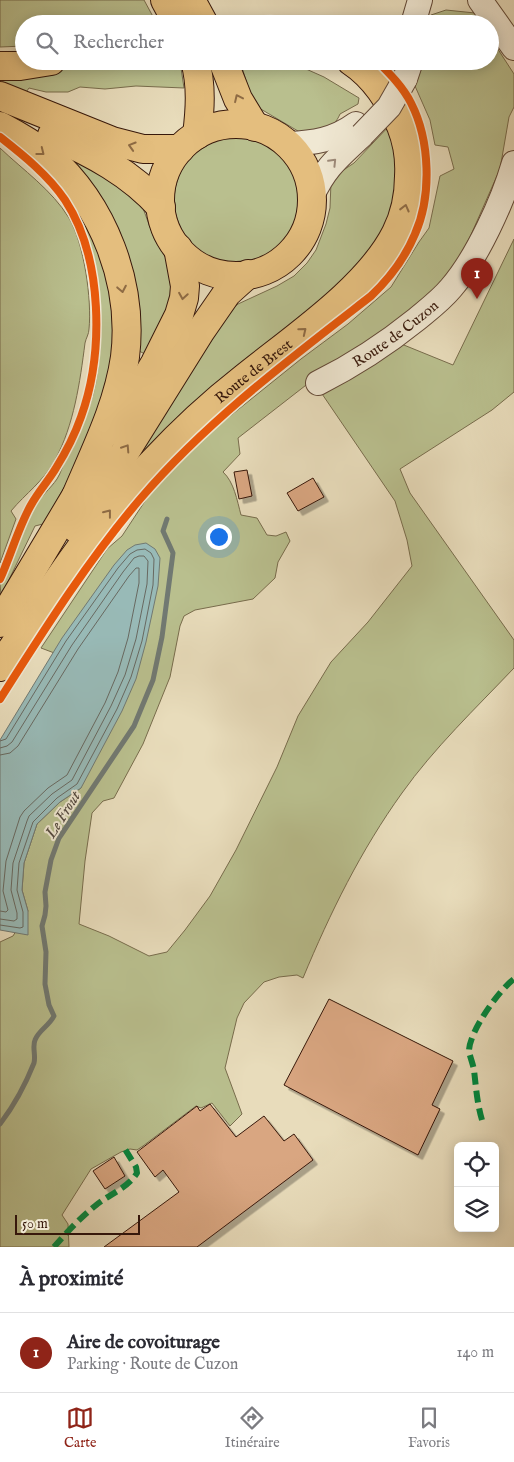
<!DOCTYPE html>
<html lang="fr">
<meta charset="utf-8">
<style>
:root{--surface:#fff;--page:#f2f2f3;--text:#2b2b33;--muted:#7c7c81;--line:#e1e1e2;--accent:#8f2418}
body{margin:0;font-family:"IM FELL English",serif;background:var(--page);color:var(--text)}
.controls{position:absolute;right:15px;bottom:15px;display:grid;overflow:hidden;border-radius:8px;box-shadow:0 2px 12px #0003}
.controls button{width:45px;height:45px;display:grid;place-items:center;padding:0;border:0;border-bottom:1px solid var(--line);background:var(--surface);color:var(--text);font:25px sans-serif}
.scale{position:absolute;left:15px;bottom:12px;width:125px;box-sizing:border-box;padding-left:5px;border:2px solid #37180b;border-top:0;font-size:14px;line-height:18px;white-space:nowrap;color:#37180b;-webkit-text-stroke:4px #f0e8d3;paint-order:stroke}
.you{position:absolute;left:218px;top:536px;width:18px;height:18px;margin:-12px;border:4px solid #fff;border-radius:50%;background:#1a73e8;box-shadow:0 0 0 8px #1a73e833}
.badge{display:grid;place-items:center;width:32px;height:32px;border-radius:50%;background:var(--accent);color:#fff;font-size:16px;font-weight:700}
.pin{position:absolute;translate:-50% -41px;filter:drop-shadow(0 1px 2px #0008)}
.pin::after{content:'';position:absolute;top:26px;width:18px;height:15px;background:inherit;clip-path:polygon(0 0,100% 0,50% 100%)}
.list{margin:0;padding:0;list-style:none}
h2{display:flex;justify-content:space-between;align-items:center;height:65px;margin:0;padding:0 20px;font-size:21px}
h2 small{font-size:16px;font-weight:400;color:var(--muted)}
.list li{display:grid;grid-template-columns:32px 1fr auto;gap:15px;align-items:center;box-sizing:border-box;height:80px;padding:0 20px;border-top:1px solid var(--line)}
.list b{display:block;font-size:19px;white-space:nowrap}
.list p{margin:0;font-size:16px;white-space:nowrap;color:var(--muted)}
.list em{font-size:16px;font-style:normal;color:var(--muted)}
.icon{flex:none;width:28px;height:28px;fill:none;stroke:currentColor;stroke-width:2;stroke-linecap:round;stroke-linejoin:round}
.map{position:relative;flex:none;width:514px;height:1247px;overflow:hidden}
.search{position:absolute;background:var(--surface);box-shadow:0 2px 12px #0003;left:15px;right:15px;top:15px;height:55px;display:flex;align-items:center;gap:12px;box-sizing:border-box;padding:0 18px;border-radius:28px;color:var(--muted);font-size:19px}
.sheet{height:145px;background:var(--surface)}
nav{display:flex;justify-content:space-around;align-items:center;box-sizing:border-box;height:70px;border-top:1px solid var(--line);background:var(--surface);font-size:14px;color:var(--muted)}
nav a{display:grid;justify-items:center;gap:2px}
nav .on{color:var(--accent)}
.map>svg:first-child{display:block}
</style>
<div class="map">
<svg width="514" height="1247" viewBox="0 0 514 1247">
<defs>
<filter id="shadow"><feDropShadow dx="4.5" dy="4.5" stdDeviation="0" flood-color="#0004"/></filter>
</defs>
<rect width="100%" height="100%" fill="#e8dcbb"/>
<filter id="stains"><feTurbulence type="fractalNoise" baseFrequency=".004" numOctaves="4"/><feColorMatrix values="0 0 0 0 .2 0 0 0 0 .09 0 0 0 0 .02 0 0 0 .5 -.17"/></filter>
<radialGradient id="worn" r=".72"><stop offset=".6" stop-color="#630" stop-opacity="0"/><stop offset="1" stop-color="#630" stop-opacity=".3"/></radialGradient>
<!-- green -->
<path fill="#b9bf8e" stroke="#786c4c" d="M0,0H144L157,24H24V46L0,47Z
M446,10L475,13L482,24H427L431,15Z
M490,37L514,74V107L509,117L500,169L470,237L443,288L319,375L238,438L240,454L223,472C234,482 237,500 241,515L257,518L267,535L276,536L286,532L290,541L278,562L275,578L253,599L195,610L184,616L180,626L170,677L143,744L114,798L103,801L92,813L85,861L79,924L109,936L149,956L167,952L185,930L210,896L236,850L277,767L298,716L331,662L368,622L412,566L407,540L395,501L318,388L394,341L453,365L514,239V392L492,410L400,469L410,493L514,640V668C476,708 434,748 402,793C361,850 330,913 303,978L297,975L279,977L264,982L244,1003L237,1018L225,1068L242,1114L230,1126L212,1103L201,1108L196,1106L143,1146L137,1150L130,1149L121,1152L91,1169L62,1215L68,1224L69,1247H0V942L13,936L28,911L22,890L24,863L37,824L60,802L81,788L57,654L41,648L107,549L122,536L149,495L204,437L301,359L348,324L391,287L419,242L429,228L440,176L454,169L448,147L435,145L430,120L415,86L422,61H490Z
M98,61H177L181,68L184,88L136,86L105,89L80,87L68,92H46L29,88L24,95L2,88L4,73Z
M240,61H288L324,77L359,98L358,104L340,114C333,131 320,130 303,134L259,108L252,100Z
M391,124L399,153L395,215L367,262L130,477L143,435L188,377L231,310L238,304L277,286L294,276L307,263L316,250L326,224L330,208L331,182L336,175L354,163Z
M174 200a63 63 0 1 1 126 0a63 63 0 1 1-126 0Z
M15,140L94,223L121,343L85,450L48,516L43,524L35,526L1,596L0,584C12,559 21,532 34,508C39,498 51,488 57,479C61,473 63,464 66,458C76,438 87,416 93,395C108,337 100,254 70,203C55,179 31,163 15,140Z
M0,148C23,170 52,190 69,218C84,243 92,300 89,329C89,334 86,338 85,343C80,382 74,425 55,460C43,482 26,493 11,511L16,519L0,563Z
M54,149L98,171L140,200L154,238L173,270L174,285L168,309L145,354L137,350V311Z"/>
<!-- water -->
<path fill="#98bab7" stroke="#717972" d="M146,543L155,549L160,558L158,586L146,642L136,679L122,711L81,788L60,802L37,824L24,863L22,890L28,911V935L0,930V740L62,638L114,565L127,550L135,545Z"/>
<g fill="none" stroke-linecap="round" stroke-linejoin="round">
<!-- shore -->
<path stroke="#686961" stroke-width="1" d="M0,741L6,739L66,641L118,568L130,554L137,550L145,549L151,553L154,559L153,585L142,641L131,677L117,709L77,784L57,798L33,822L19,863L17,890L23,912V927L20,928L0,925
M0,748L7,746L12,742L72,645L123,572L134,558L139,556H144L148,561L147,584L136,639L125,675L111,706L72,780L52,794L29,816L27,821L13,863L11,890L17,913V919L14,921L0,919
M0,755L10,753L18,746L78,649L129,576L136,568H139V583L128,638L118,672L105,703L67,775L48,788L24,811L20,817L6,861L3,891L8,910L6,912L0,911"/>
<!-- stream -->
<path stroke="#717972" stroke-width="5" d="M0,1124C13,1107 26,1083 34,1063C36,1055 32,1047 35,1040C39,1030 49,1026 54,1016L49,1005L45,984L46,952L42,926L45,915L46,906L45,892L51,860L59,838L134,726L153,680L162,637L173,553L163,531L167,519"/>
</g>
<!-- building -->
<path fill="#d9a681" stroke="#37180b" filter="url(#shadow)" d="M247,470L252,496L239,499L234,472Z
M313,478L324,497L298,511L287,493Z
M329,999L453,1061L432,1105L440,1109L418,1155L284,1085Z
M210,1104L236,1137L264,1116L284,1141L294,1134L313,1160L197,1247H104L179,1192L163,1170L155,1177L137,1152L197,1106L200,1111Z
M114,1157L125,1176L105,1189L93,1171Z"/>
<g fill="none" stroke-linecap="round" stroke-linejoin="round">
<defs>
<g id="minor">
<path d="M480,0L514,48"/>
<path d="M413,24L420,0"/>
<path d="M405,79L411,61"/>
<path d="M288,144C314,143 334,140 356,124"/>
<path d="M312,196C326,166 339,157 362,135"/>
<path id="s1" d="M318,383C354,365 386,344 417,319C429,309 441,300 451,288C477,258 503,201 514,163"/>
</g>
<g id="major">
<path d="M165,0L178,24"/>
<path d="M191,0L204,24"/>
<path d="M195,61C202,85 200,111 197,135"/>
<path d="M223,61L238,99L255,127"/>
<path d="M0,66H20L51,61"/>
<path d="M0,96L112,141L143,149H180"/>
<circle cx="236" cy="200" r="76"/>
<path d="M0,126C17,135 33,144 48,156C104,205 134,284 125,357C118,406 95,451 76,496"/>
<path d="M52,135C92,153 131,173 161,207"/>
<path d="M115,431L155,363L179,315L184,298L185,286L178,248"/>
<path d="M77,529L200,332L227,293L248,274"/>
<path d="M0,623L76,496"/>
<path id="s2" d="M0,667C47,596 93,523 153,462C181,432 211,404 243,379C291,340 368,289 396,233C405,215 409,195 409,176C410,159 407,141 401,126C389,100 375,77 351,61"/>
</g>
</defs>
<!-- minor casing -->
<use href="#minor" stroke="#634937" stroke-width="26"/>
<!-- major casing -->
<use href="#major" stroke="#37180b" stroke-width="30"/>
<!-- minor -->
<use href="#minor" stroke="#f0e8d3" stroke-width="24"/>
<!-- major -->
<use href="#major" stroke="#e4be7e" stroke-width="28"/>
<defs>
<path id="minor-bridge" d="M362,135L389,107L405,79"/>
</defs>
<!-- minor-bridge casing -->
<use href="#minor-bridge" stroke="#634937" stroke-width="26" stroke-linecap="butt"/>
<!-- minor-bridge -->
<use href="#minor-bridge" stroke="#f0e8d3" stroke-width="24"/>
<!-- quiet -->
<path stroke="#00873e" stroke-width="6" stroke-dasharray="12 6" stroke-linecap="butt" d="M482,1120C477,1103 476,1087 474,1070C473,1064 470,1057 469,1051C469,1032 499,990 514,979
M54,1247C66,1233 80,1218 95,1206C109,1194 127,1189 137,1173L136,1167L123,1146"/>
<defs>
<path id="cycleway" d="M216,24L270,20L307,24
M0,137C23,155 48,175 65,200C103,258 104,353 81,417C75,434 66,452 56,468C49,480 38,492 31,505C18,528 11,555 0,579
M0,699C44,630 88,560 141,498C208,420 291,358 371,296C390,278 405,258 415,234C432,196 430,140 411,103C403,87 390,74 377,61"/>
</defs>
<!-- cycleway casing -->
<use href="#cycleway" stroke="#f0e8d3" stroke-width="11"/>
<!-- cycleway -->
<use href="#cycleway" stroke="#e8590c" stroke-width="8"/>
</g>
<!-- one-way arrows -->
<defs><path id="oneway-chevron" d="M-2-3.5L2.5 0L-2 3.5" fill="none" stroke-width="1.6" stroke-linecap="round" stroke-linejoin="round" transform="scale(1.25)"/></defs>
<g stroke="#8e6b44">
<use href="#oneway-chevron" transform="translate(238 98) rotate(-115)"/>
<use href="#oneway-chevron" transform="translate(132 146) rotate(-163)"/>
<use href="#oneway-chevron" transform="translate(41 152) rotate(38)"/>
<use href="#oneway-chevron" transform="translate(405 208) rotate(-76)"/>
<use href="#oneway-chevron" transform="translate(122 289) rotate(79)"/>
<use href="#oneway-chevron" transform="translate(183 296) rotate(99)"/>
<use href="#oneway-chevron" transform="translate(303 331) rotate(-39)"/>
<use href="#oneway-chevron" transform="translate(126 448) rotate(-57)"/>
<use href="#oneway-chevron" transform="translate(108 513) rotate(-52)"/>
</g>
<use stroke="#9d8a79" href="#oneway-chevron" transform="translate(333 162) rotate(-46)"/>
<g text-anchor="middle" stroke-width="4" stroke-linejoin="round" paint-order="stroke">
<!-- street labels -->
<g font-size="15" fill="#37180b" stroke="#f0e8d3">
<text dy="5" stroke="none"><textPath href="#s1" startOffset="92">Route de Cuzon</textPath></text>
<text dy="5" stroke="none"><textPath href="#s2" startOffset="392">Route de Brest</textPath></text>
</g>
<!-- water labels -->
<g font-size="16" font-style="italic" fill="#54493f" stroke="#f0e8d3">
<text transform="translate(62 814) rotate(-58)" y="6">Le Frout</text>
</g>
</g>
<rect width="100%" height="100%" filter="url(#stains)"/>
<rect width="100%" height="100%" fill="url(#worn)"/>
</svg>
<div class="controls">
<button><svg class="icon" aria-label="locate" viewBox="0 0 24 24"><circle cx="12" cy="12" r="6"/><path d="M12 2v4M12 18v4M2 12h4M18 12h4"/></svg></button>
<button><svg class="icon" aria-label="layers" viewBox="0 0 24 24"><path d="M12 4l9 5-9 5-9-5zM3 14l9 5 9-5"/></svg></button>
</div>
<div class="scale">50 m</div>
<div class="you"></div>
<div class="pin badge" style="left:477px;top:299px">1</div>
<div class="search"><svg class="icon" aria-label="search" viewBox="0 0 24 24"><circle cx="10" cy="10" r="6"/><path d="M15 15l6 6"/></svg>Rechercher</div>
</div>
<section class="sheet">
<h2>À proximité<small></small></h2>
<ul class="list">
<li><span class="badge">1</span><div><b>Aire de covoiturage</b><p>Parking · Route de Cuzon</p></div><em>140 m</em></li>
</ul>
</section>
<nav>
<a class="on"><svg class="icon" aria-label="map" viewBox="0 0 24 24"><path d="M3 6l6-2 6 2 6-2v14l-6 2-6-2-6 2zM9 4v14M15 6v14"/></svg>Carte</a>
<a><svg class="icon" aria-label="directions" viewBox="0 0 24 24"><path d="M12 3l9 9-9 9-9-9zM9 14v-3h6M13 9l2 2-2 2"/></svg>Itinéraire</a>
<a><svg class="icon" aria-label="saved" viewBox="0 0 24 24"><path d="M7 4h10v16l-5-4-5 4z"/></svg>Favoris</a>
</nav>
